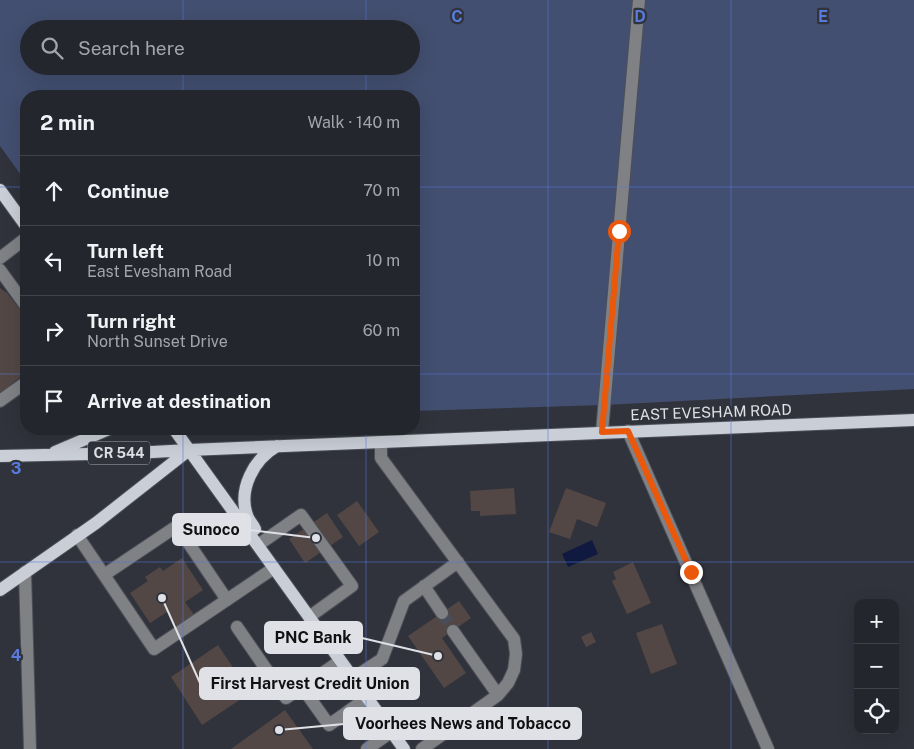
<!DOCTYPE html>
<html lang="en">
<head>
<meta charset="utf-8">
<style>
  body { margin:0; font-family:"Public Sans",sans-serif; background:#2c2e35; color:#f1f3f6 }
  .controls { position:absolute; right:15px; bottom:15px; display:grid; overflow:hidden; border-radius:10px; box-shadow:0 5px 20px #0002 }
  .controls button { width:45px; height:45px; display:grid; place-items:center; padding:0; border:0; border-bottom:1px solid #414349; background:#24262d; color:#f1f3f6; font:25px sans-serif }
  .stop { position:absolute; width:15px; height:15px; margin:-11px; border:4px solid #ea580c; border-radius:50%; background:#fff }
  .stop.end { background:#ea580c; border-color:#fff; box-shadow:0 1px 5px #0008 }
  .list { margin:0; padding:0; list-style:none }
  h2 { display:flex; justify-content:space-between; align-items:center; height:65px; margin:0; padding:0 20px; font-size:21px }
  h2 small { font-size:16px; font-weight:400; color:#a3a5aa }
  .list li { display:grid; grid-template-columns:32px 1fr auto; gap:15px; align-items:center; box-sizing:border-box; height:70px; padding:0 20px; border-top:1px solid #414349 }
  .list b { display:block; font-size:19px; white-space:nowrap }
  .list p { margin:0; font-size:16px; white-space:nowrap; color:#a3a5aa }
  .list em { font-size:16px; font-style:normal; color:#a3a5aa }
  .icon { flex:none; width:28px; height:28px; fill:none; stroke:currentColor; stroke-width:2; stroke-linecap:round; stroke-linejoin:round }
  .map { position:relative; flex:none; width:914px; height:749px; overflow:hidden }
  .search { position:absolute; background:#24262d; box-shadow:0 5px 20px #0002; left:20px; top:20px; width:400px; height:55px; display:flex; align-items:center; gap:12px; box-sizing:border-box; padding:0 18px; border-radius:28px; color:#a3a5aa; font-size:19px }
  .panel { position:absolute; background:#24262d; box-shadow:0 5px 20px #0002; left:20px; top:90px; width:400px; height:345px; border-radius:20px }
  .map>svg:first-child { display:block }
  .green { fill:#434f70; fill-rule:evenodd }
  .water { fill:#101a40 }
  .building { fill:#524744 }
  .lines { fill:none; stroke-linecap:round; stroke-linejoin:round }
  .minor-tunnel { stroke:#4a4d56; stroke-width:12; stroke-dasharray:12 6; stroke-linecap:butt }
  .minor-casing { stroke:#4c4f57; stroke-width:14 }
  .major-casing { stroke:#4c4f57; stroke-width:14 }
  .minor { stroke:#7f8185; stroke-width:12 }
  .major { stroke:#caced7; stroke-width:12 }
  .route { stroke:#ea580c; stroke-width:6 }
  .grid { fill:none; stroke:#577adc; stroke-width:1; stroke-opacity:0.55 }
  .labels { text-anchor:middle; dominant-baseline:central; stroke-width:4.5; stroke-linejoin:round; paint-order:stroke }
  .shield { fill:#30333c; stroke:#aaadb4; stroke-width:1 }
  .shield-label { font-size:14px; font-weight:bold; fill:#dfe1e7 }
  .street-label { font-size:15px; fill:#dfe1e7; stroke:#30333c }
  .grid-label { font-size:16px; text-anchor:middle; font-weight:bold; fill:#577adc; stroke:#30333c; stroke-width:4.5; stroke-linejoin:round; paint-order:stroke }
  .leader { fill:none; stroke:#dfe1e7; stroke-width:2 }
  .callout-dot { fill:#dfe1e7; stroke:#30333c; stroke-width:2 }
  .callout { fill:#dfe1e7; stroke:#dfe1e7; stroke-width:2 }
  .callout-label { font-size:16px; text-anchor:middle; font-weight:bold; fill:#111 }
</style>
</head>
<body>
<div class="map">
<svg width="914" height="749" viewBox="0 0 914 749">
  <rect width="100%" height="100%" fill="#30333c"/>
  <path class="green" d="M0 0H914V389L604 405 414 411V96H26V182L0 146ZM29 29H411V66H29Z"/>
  <path class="water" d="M592 540 598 554 568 567 562 554Z"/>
  <path class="building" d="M0 288 7 293 26 317V365L25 366 26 368V385L20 377 2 392H0Z
    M514 488 516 514 480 516V511H471L470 491Z
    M566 488 606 503 597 527 577 519 570 539 549 532Z
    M357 501 379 532 359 546 337 515Z
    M327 513 343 537 305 563 289 539Z
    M182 558 203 590 185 602 197 619 180 631 167 612 150 623 130 593 148 581 145 577 160 567 163 571Z
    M633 562 651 603 627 614 612 581 616 579 613 572Z
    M459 601 471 618 442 638 466 673 444 688 408 636Z
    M662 624 677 664 651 674 636 633Z
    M591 632 596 642 586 647 581 637Z
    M218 645 250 693 202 725 171 677Z
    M285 710 313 749H231Z"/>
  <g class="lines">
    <path class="minor-tunnel" d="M442 613 453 631"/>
    <g class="minor-casing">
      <path id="minor" d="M0 258 26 238
        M0 270 26 306
        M0 401 25 383
        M628 431 768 749
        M602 432 639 0
        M381 442V458L514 639 516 654 514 670 508 683 498 695 422 749
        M77 535 154 649 274 568
        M258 545 301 515 352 586 309 617
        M25 572 30 749
        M104 575 177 526 227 600
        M424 586 442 613
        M237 627 286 698 302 687 329 725 367 698
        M453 631 498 695
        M353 678 382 659 404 601 458 562
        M297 691 340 661
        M367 749 391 732"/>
    </g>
    <g class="major-casing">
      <path id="major" d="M0 190 26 226
        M174 429 404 749
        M55 452 109 429
        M0 456 134 453 189 450 914 420
        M255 529C253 524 248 520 247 515 238 489 254 459 277 446
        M0 590 96 523 189 450"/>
    </g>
    <use href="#minor" class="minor"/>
    <use href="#major" class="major"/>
  </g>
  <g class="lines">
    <path class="route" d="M619 231 602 432 628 431 691 572"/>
  </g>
  <path class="grid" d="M183 0V29M366 0V29M548 0V749M731 0V749M183 66V96M366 66V96M0 187H26M414 187H914M0 374H26M414 374H914M183 429V749M366 429V749M0 562H914"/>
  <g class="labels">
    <rect class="shield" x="88" y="441.5" width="62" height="23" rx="4"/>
    <g class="shield-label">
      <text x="119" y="453">CR 544</text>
    </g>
    <g class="street-label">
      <text transform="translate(711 412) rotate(-2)">EAST EVESHAM ROAD</text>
    </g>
  </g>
  <g class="grid-label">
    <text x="457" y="22">C</text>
    <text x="640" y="22">D</text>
    <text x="823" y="22">E</text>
    <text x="16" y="474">3</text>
    <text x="16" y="661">4</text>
  </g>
  <path class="leader" d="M316 538L250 530M438 656L362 638M162 598L200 683M279 730L344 724"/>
  <g class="callout-dot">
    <circle cx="316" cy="538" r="5"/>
    <circle cx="438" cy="656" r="5"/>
    <circle cx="162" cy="598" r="5"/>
    <circle cx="279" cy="730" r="5"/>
  </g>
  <g class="callout">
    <rect x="173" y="514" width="77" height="31" rx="5"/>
    <rect x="265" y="622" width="97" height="31" rx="5"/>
    <rect x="200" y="668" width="219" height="31" rx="5"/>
    <rect x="344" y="708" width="237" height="31" rx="5"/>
  </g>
  <g class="callout-label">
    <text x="211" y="535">Sunoco</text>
    <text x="313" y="643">PNC Bank</text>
    <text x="310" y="689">First Harvest Credit Union</text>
    <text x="463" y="729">Voorhees News and Tobacco</text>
  </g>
</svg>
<div class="controls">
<button>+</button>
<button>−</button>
<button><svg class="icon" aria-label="locate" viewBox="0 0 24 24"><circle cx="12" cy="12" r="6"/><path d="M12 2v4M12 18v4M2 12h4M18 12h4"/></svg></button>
</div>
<div class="stop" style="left:619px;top:231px"></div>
<div class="stop end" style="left:691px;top:572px"></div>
<div class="search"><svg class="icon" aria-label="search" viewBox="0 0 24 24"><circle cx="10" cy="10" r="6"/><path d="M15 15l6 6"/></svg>Search here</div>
<section class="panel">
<h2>2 min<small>Walk · 140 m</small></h2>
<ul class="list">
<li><svg class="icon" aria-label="ahead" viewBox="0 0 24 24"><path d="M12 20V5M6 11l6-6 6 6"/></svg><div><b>Continue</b></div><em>70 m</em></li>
<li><svg class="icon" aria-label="left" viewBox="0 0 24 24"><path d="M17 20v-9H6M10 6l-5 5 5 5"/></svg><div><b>Turn left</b><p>East Evesham Road</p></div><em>10 m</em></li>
<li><svg class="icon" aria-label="right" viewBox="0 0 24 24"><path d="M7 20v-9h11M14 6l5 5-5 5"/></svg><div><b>Turn right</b><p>North Sunset Drive</p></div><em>60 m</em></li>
<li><svg class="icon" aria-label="arrive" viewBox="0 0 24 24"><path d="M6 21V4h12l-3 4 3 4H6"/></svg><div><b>Arrive at destination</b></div></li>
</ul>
</section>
</div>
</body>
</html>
